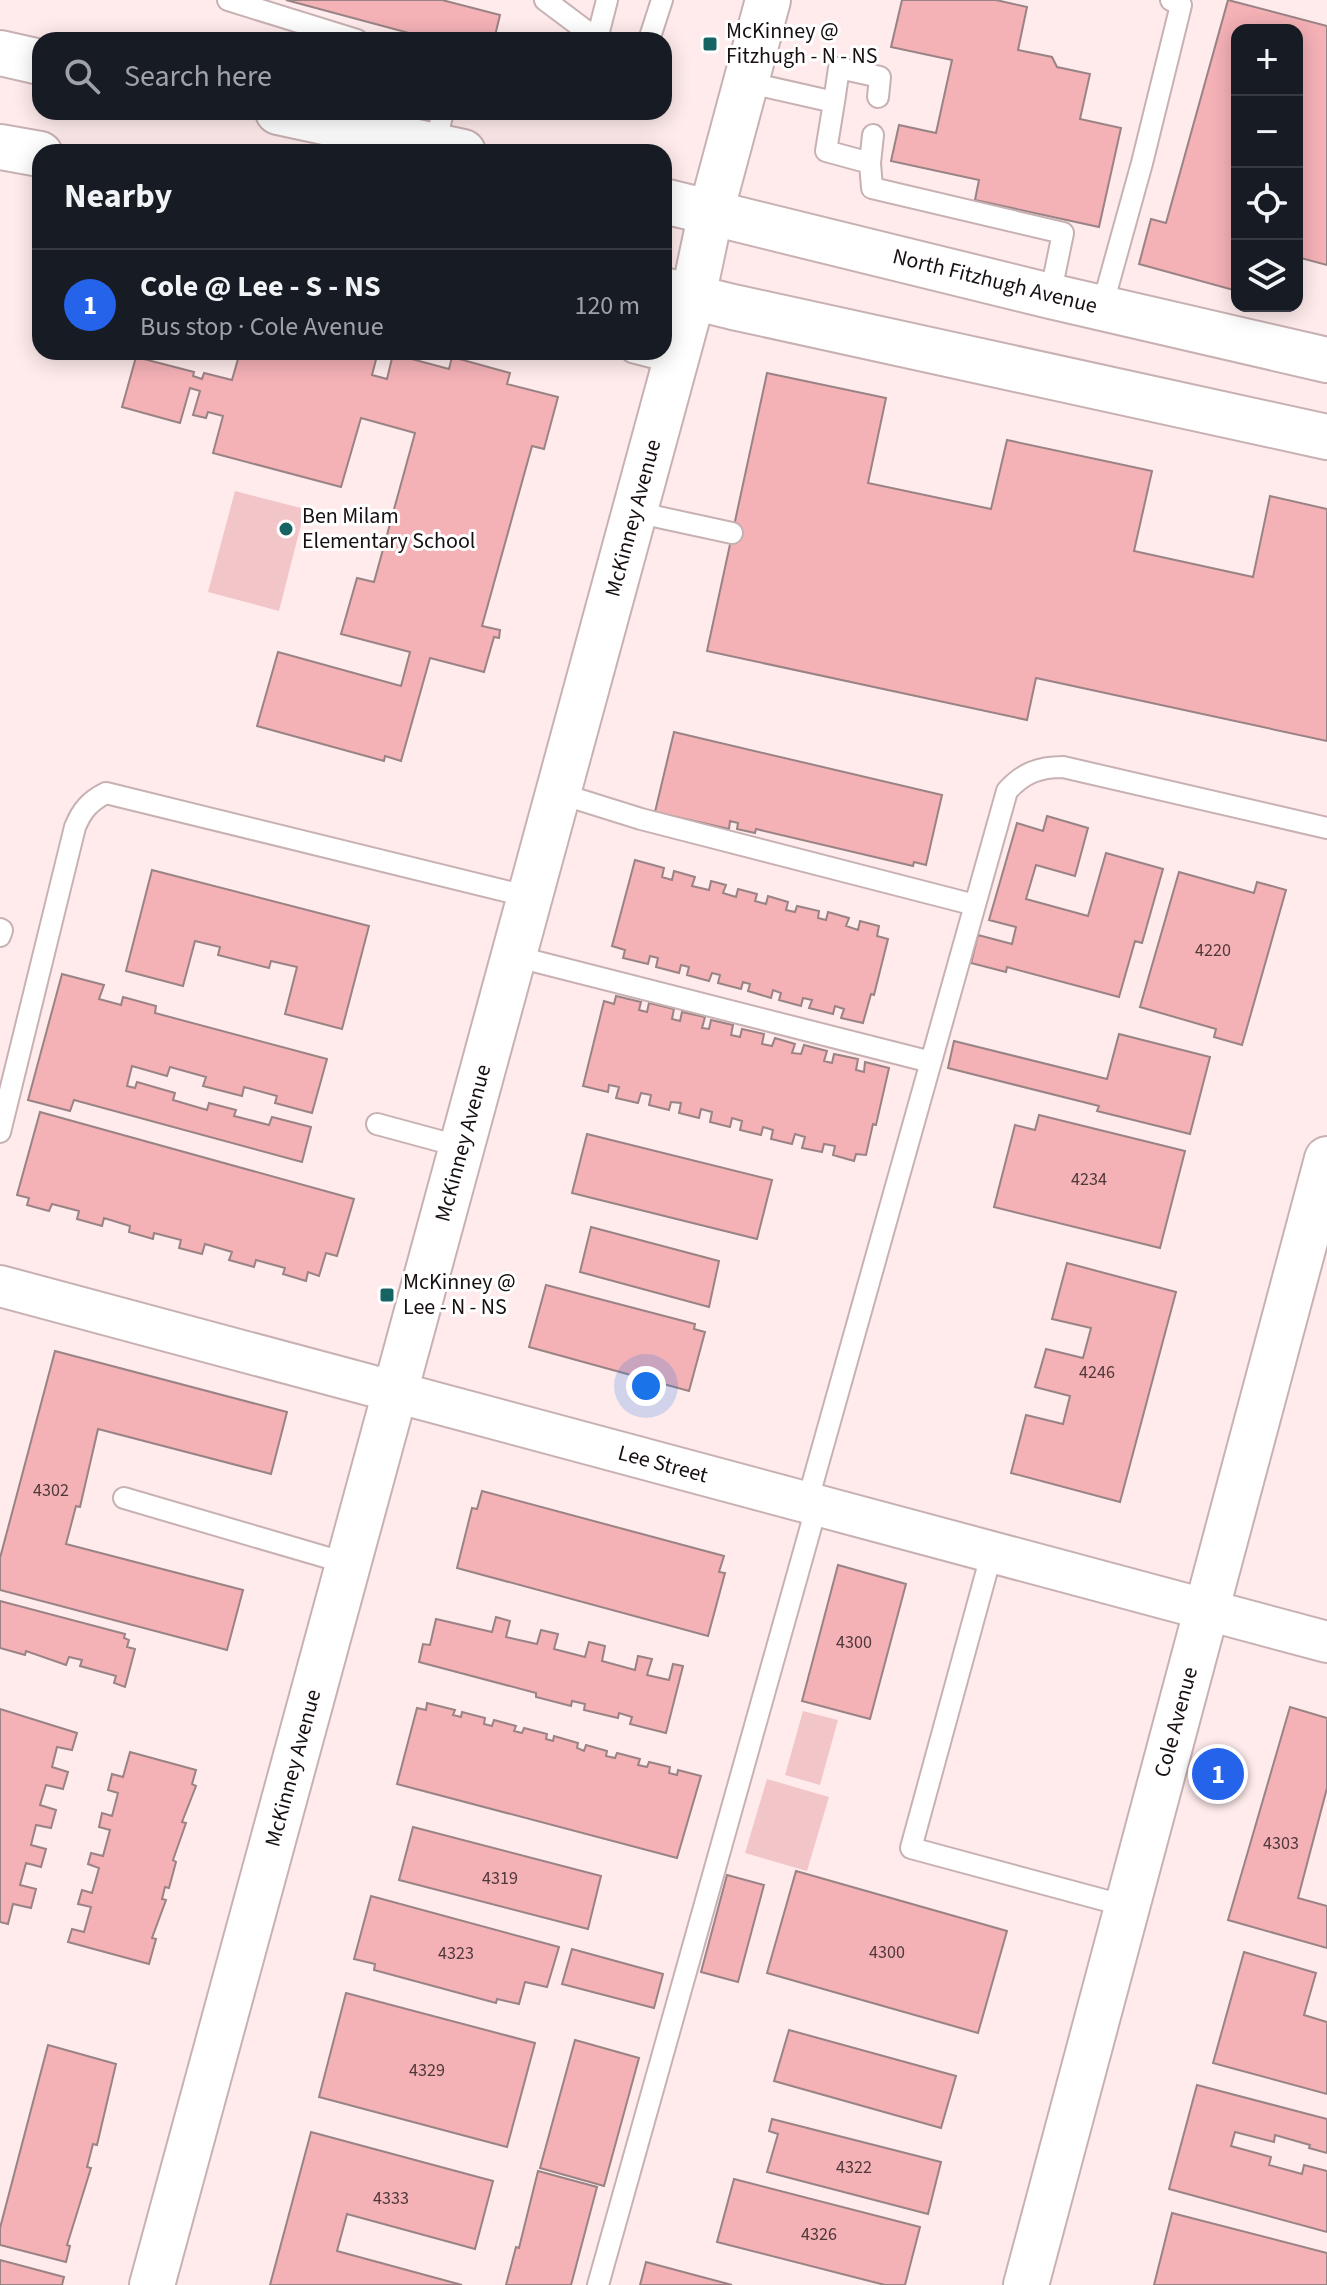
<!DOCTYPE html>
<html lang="en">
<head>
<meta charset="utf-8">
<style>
  body { margin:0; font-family:"Source Sans 3",sans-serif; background:#242831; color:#f1f3f6 }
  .controls { position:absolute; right:24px; top:24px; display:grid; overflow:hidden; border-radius:16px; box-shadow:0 4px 20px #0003 }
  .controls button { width:72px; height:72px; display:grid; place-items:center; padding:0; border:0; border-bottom:2px solid #363941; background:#171b24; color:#f1f3f6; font:40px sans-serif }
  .you { position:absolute; left:646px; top:1386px; width:28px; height:28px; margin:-20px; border:6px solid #fff; border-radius:50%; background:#1a73e8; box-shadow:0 0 0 12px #1a73e833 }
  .badge { display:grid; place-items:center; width:52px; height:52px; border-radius:50%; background:#2563eb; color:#fff; font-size:26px; font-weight:700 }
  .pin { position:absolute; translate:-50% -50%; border:4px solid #fff; box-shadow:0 2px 8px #0006 }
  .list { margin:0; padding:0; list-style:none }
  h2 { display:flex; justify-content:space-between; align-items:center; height:104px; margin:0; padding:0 32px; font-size:34px }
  h2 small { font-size:26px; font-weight:400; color:#9ea1a6 }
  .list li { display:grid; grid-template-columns:52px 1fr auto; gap:24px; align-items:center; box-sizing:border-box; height:112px; padding:0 32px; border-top:2px solid #363941 }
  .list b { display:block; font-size:30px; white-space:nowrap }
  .list p { margin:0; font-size:26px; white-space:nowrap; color:#9ea1a6 }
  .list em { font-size:26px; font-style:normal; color:#9ea1a6 }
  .icon { flex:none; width:44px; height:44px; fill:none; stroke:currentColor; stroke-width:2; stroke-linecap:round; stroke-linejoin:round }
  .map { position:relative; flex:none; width:1327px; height:2285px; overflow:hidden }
  .search { position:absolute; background:#171b24; box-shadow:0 4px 20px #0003; left:32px; top:32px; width:640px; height:88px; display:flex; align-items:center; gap:20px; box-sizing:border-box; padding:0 28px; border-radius:24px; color:#9ea1a6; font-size:30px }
  .panel { position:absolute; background:#171b24; box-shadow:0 4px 20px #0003; left:32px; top:144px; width:640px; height:216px; border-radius:24px }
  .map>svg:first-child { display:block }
  .green { fill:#f2c6c9 }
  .building { fill:#f4b1b6; stroke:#998384; stroke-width:2 }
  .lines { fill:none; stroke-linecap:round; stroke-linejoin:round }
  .service-casing { stroke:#c8b1b2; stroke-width:24 }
  .minor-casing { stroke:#c8b1b2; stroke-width:44 }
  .tertiary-casing { stroke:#c8b1b2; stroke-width:48 }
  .secondary-casing { stroke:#c8b1b2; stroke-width:48 }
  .service { stroke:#fff; stroke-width:20 }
  .minor { stroke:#fff; stroke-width:40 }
  .tertiary { stroke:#fff; stroke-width:44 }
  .secondary { stroke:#fff; stroke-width:44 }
  .poi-dot { fill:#156463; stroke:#fff; stroke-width:3 }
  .labels { text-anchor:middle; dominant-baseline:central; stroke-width:6; stroke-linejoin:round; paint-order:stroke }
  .number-label { font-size:18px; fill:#4f383a }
  .poi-label { font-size:22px; fill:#181011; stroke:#fff; text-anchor:start }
  .street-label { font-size:22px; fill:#181011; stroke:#fff }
</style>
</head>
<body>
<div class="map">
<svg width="1327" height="2285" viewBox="0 0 1327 2285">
  <rect width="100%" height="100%" fill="#ffebec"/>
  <path class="green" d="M235 491 305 509 279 611 208 592Z
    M803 1711 838 1720 820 1785 785 1775Z
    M767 1779 829 1797 807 1871 745 1853Z"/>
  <path class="building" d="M286 0H442L500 15 494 40H435Z
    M902 0H996L1027 7 1018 50 1052 57 1057 67 1090 74 1080 119 1121 128 1099 227 975 200 979 180 891 161 899 125 936 133 952 60 891 47Z
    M1228 0 1327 26V265L1297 257V30H1237V291L1139 264 1151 219 1166 223Z
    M240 352H378L372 375 387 379 393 354 449 369 452 357 510 373 507 384 558 397 544 449 532 446 482 626 500 630 499 638 494 637 484 672 430 658 401 761 385 756 384 761 257 726 278 652 401 686 410 652 341 634 357 578 374 582 415 433 361 418 341 487 213 453 223 416 208 412 206 418 193 415 200 391 190 388 180 423 122 407 136 357 194 372 193 376 202 379 204 373 232 380Z
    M767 373 886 398 868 483 991 509 1007 440 1152 471 1134 551 1253 577 1270 496 1327 509V741L1036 678 1027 720 707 651Z
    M674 732 942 795 926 865 914 862 913 866 756 829 755 833 737 829 738 823 730 821 729 829 655 812Z
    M1047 816 1088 828 1075 876 1036 865 1026 899 1088 916 1106 853 1163 869 1142 943 1135 941 1119 997 1007 967 1006 972 971 963 978 935 1012 944 1016 927 989 920 1017 823 1043 831Z
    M635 860 664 868 662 877 672 880 674 871 695 877 692 886 709 890 711 881 726 885 723 893 736 897 738 889 757 894 755 901 766 904 768 896 788 902 786 910 795 912 797 906 819 911 818 918 826 920 828 912 849 918 846 926 858 930 860 921 879 926 877 936 888 939 874 995 871 994 863 1023 841 1018 844 1009 835 1006 833 1014 809 1008 812 1000 803 998 801 1006 779 1000 781 993 773 990 771 998 748 991 750 984 743 982 741 989 718 983 720 975 712 973 709 981 687 975 689 967 681 965 679 973 656 967 658 958 650 956 648 964 623 958 625 950 612 946Z
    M152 870 369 926 342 1029 285 1014 297 967 271 961 269 968 218 955 220 947 195 941 183 986 126 971Z
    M1179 872 1254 893 1257 882 1286 890 1242 1045 1214 1037 1216 1029 1140 1007Z
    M62 974 104 985 99 999 121 1005 123 997 156 1006 155 1013 327 1059 312 1113 275 1103 277 1096 244 1087 242 1096 203 1086 206 1077 170 1067 167 1076 132 1066 127 1086 135 1088 137 1082 175 1093 173 1100 207 1110 209 1103 236 1110 234 1116 269 1125 272 1117 311 1127 302 1162 74 1100 70 1111 28 1100Z
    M616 996 641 1002 639 1010 647 1012 649 1003 674 1009 672 1019 680 1021 682 1012 705 1017 702 1028 709 1029 711 1020 733 1025 731 1035 740 1037 742 1029 764 1034 762 1044 772 1046 775 1038 795 1044 792 1053 801 1054 804 1045 827 1051 824 1061 832 1063 834 1054 858 1059 856 1070 864 1072 865 1062 889 1068 876 1125 873 1124 866 1155 856 1154 854 1161 833 1155 835 1146 824 1144 822 1152 802 1148 805 1137 795 1134 792 1144 771 1139 773 1130 763 1127 761 1135 740 1130 742 1121 732 1118 730 1127 710 1122 712 1112 701 1109 699 1118 679 1113 681 1103 671 1102 669 1110 649 1105 651 1095 641 1093 638 1103 616 1098 619 1087 609 1085 608 1092 583 1086 604 1001 614 1004Z
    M1119 1034 1210 1057 1190 1134 1097 1111 1099 1106 948 1068 954 1041 1107 1079Z
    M40 1112 354 1199 337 1256 326 1253 319 1276 308 1272 306 1281 283 1274 285 1268 256 1260 254 1267 229 1260 232 1252 205 1244 202 1254 179 1248 181 1240 154 1233 153 1239 129 1232 130 1226 104 1218 102 1226 77 1219 79 1211 52 1204 49 1211 27 1205 29 1198 17 1195Z
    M1039 1115 1185 1151 1160 1248 994 1207 1015 1125 1035 1130Z
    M587 1134 772 1180 757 1239 572 1193Z
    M591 1227 719 1261 709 1307 580 1272Z
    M1067 1263 1176 1292 1120 1502 1011 1473 1026 1415 1063 1424 1070 1396 1035 1387 1046 1349 1083 1358 1091 1328 1052 1319Z
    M546 1285 695 1324 694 1329 705 1332 689 1391 529 1347Z
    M55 1351 287 1412 271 1474 98 1429 80 1507 76 1506 66 1544 243 1590 227 1650 0 1590V1558Z
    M482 1491 724 1556 719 1572 725 1573 708 1636 457 1568 472 1508 477 1509Z
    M838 1565 906 1584 870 1719 802 1701Z
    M0 1601 125 1634 124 1638 129 1640 127 1647 135 1649 125 1687 114 1683 116 1676 80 1666 82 1660 69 1657 66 1665 26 1651 25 1655 0 1648Z
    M496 1617 510 1621 506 1637 537 1644 541 1630 558 1634 554 1649 585 1657 589 1642 605 1646 602 1661 635 1670 638 1656 652 1659 647 1675 669 1680 673 1664 683 1666 666 1733 630 1724 632 1717 619 1713 618 1718 584 1710 585 1704 572 1701 571 1706 536 1697V1693L419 1662 423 1644 430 1645 436 1619 492 1632Z
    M427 1703 455 1710 453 1715 461 1717 462 1712 485 1718 484 1724 492 1726 494 1720 516 1726 514 1731 522 1733 524 1728 547 1734 546 1739 553 1741 554 1736 578 1743 577 1748 584 1751 586 1745 607 1751 606 1756 615 1758 617 1753 640 1759 638 1765 647 1767 649 1762 670 1767 669 1773 677 1775 678 1770 701 1776 677 1858 397 1784 417 1708 426 1710Z
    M1290 1707 1327 1718V1788L1298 1898 1327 1906V1948L1228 1920Z
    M0 1709 77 1733 72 1750 57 1747 52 1767 68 1772 63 1789 46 1785 40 1805 56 1810 51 1828 36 1825 31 1845 46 1849 41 1867 26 1863 20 1885 36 1889 31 1908 13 1904 8 1924 0 1922Z
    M130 1752 196 1770 192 1784 196 1786 182 1822 186 1823 173 1860 176 1862 169 1888 165 1887 162 1899 166 1900 152 1938 156 1939 149 1964 68 1942 72 1929 84 1932 91 1907 78 1904 82 1890 92 1893 99 1868 88 1864 91 1853 103 1856 110 1830 99 1827 102 1813 112 1816 118 1793 108 1790 112 1774 123 1777Z
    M413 1827 601 1876 588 1929 399 1880Z
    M796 1871 1007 1931 978 2033 767 1973Z
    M727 1875 764 1885 738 1982 701 1972Z
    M371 1896 559 1947 547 1987 525 1982 519 2004 497 1999 496 2003 374 1970 375 1964 354 1959Z
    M572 1949 663 1974 654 2008 562 1984Z
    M1244 1952 1316 1973 1304 2015 1327 2022V2094L1213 2063Z
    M346 1993 535 2043 507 2147 319 2097Z
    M789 2030 956 2076 941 2128 774 2081Z
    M575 2040 639 2058 604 2186 540 2168Z
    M48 2045 116 2064 97 2145 93 2144 87 2167 91 2168 67 2245 70 2246 66 2262 0 2245V2228Z
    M1197 2085 1327 2119V2153L1309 2148 1310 2145 1275 2135 1274 2142 1235 2132 1231 2146 1271 2157 1269 2165 1302 2174 1304 2165 1327 2171V2232L1169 2189Z
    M772 2119 941 2162 928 2214 767 2172 778 2134 769 2131Z
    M311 2132 493 2181 475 2249 347 2214 337 2251 462 2285H270Z
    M538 2171 597 2187 571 2285H506L516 2247 519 2248Z
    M734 2179 920 2227 905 2285H885L717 2242Z
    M1172 2213 1327 2253V2285H1154Z
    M0 2260 64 2277 62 2285H0Z
    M646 2262 732 2285H640Z"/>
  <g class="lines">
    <g class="service-casing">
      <path id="service" d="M228 0 357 40
        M545 0 597 39 607 0
        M649 40 662 0
        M746 82 834 102 826 151 870 163 872 188 1063 233 1050 296
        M834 102 839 68 880 77 878 97
        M435 145 443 112
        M870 163 873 135
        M1102 307 1142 163 1181 5 1171 0
        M632 352 675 363
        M635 512 732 533
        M558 793 641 819 975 905
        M0 929 2 930 0 936
        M514 956 931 1062
        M377 1124 462 1147
        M0 1132 75 827C82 810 90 801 106 793L530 897
        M124 1498 349 1564
        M807 1503 1007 791C1023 773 1039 767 1063 767L1327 828
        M992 1552 911 1848 1126 1906
        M598 2285 817 1505"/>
    </g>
    <g class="minor-casing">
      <path id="minor" d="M0 1286 1327 1642"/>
    </g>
    <g class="tertiary-casing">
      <path id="tertiary" d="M152 2285 693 297 711 212 768 0
        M1026 2285 1327 1159"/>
    </g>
    <g class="secondary-casing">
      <path id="secondary" d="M0 53 40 62
        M278 112 463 152
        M0 147 40 154
        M664 201 1050 296 1327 360
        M664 290 733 307 1327 437"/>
    </g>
    <use href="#service" class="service"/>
    <use href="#minor" class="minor"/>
    <use href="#tertiary" class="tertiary"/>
    <use href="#secondary" class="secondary"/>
  </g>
  <g class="poi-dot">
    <rect x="702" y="36" width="16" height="16" rx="4"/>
    <circle cx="286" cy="529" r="8"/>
    <rect x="379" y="1287" width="16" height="16" rx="4"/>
  </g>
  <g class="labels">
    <g class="number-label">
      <text x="1213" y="950">4220</text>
      <text x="1089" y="1179">4234</text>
      <text x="1097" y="1372">4246</text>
      <text x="51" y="1490">4302</text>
      <text x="854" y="1642">4300</text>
      <text x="1281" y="1843">4303</text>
      <text x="500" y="1878">4319</text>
      <text x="887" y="1952">4300</text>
      <text x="456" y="1953">4323</text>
      <text x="427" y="2070">4329</text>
      <text x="854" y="2167">4322</text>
      <text x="391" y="2198">4333</text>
      <text x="819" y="2234">4326</text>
    </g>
    <g class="poi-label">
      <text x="726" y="31">McKinney @<tspan x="726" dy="25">Fitzhugh - N - NS</tspan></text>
      <text x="302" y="516">Ben Milam<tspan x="302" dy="25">Elementary School</tspan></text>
      <text x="403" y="1282">McKinney @<tspan x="403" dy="25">Lee - N - NS</tspan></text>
    </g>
    <g class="street-label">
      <text transform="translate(995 281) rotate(14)">North Fitzhugh Avenue</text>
      <text transform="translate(633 518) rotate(-75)">McKinney Avenue</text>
      <text transform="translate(463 1143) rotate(-75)">McKinney Avenue</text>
      <text transform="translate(663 1464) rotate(15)">Lee Street</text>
      <text transform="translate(1176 1722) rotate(-75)">Cole Avenue</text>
      <text transform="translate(293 1768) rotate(-75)">McKinney Avenue</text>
    </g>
  </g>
</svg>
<div class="controls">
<button>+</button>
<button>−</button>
<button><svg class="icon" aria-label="locate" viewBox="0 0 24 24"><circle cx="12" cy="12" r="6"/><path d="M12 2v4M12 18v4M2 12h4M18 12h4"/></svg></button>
<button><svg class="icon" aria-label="layers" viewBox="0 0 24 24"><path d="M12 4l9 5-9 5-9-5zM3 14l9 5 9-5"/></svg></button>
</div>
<div class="you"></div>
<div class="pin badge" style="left:1218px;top:1774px">1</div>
<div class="search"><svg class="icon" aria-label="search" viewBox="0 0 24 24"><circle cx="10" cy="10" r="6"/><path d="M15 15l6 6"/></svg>Search here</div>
<section class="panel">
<h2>Nearby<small></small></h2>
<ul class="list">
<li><span class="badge">1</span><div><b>Cole @ Lee - S - NS</b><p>Bus stop · Cole Avenue</p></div><em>120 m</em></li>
</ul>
</section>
</div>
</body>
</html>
